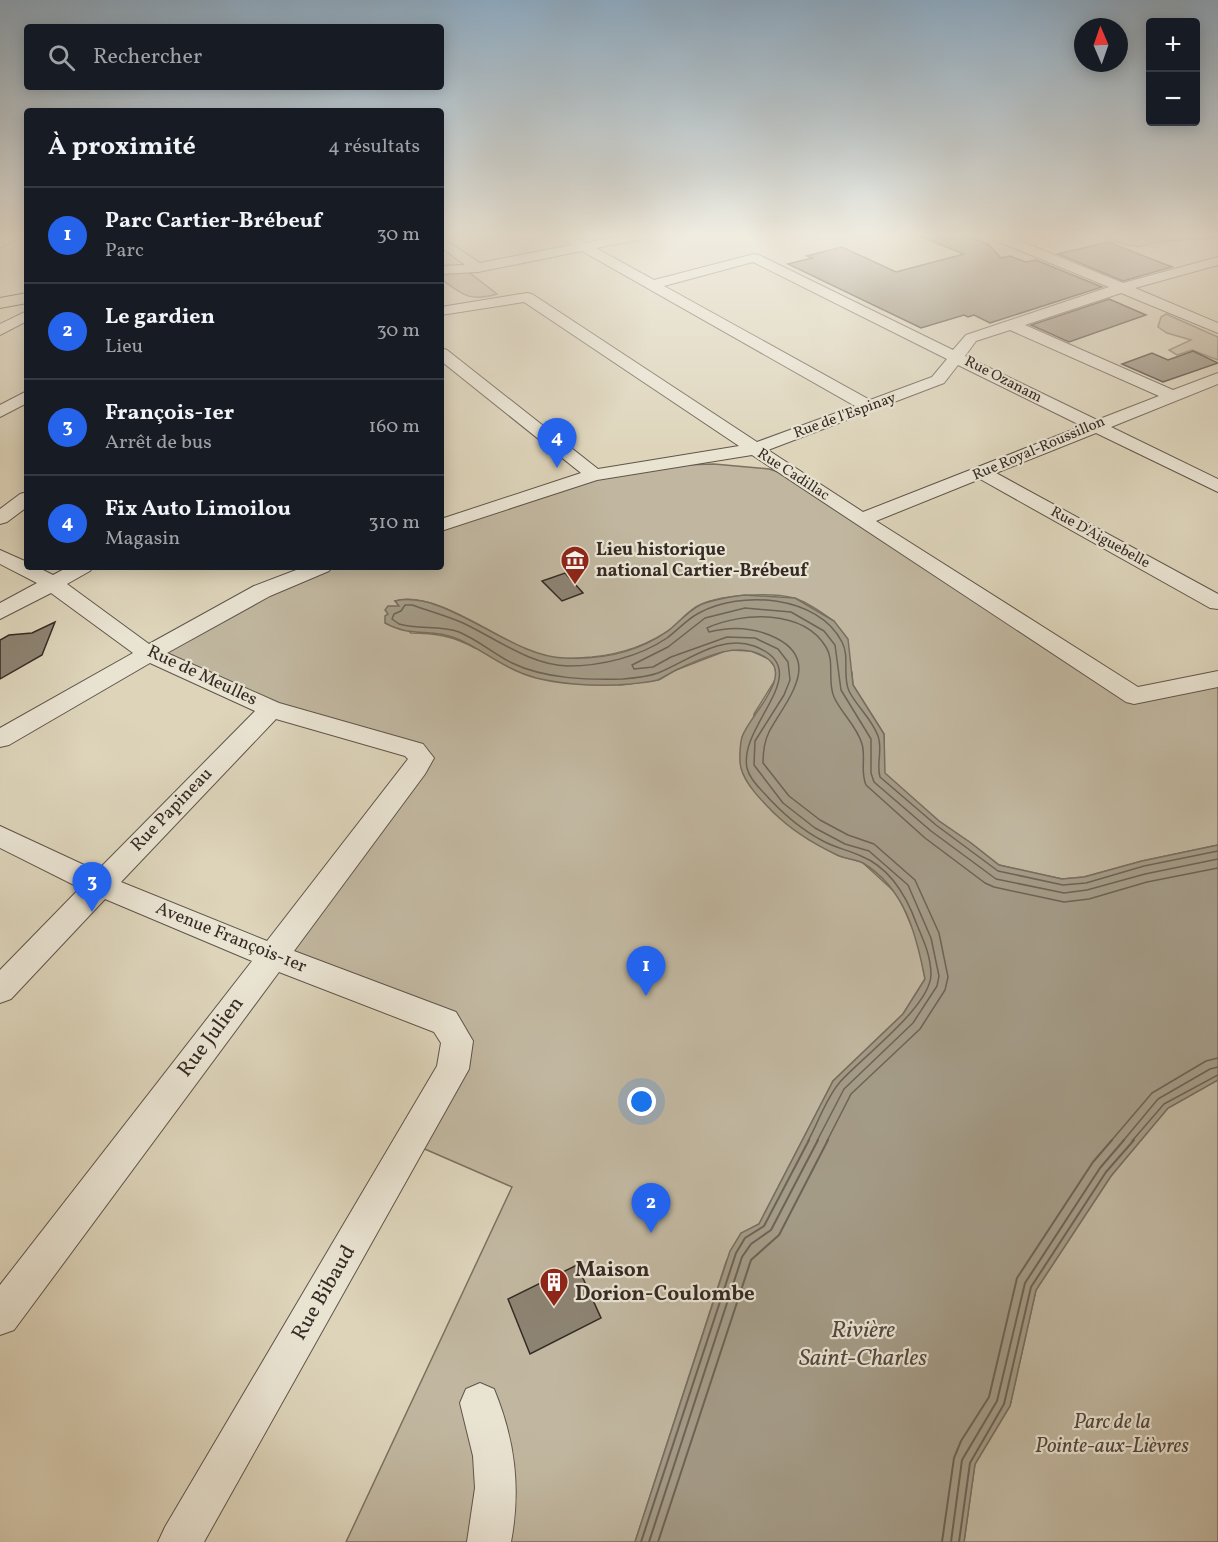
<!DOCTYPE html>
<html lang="fr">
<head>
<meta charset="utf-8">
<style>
  body { margin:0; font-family:Vollkorn,serif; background:#242831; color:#f1f3f6 }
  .controls { position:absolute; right:18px; top:18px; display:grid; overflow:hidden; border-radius:6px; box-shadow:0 3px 15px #0003 }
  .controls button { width:54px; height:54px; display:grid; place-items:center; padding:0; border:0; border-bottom:2px solid #363941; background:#171b24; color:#f1f3f6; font:30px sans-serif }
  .compass { position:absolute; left:1074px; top:18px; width:54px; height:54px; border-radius:50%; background:#171b24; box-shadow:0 3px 15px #0003; rotate:358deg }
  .you { position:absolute; left:642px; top:1102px; width:21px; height:21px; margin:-15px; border:4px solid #fff; border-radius:50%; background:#1a73e8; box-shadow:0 0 0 9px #1a73e833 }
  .badge { display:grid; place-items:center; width:39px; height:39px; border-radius:50%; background:#2563eb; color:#fff; font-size:20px; font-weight:700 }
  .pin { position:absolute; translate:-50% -50px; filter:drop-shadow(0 2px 3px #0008) }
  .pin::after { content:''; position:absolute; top:32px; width:21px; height:18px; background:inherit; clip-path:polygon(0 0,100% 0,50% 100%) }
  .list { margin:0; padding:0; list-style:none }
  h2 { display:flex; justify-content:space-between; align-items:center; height:78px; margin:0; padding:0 24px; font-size:26px }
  h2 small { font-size:20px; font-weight:400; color:#9ea1a6 }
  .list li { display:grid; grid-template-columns:39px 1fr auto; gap:18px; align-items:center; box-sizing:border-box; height:96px; padding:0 24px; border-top:2px solid #363941 }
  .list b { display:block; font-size:22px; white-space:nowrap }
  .list p { margin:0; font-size:20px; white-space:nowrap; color:#9ea1a6 }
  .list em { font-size:20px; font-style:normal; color:#9ea1a6 }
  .icon { flex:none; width:33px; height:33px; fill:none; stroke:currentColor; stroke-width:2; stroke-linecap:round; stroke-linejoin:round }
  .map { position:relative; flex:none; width:1218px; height:1542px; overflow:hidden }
  .search { position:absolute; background:#171b24; box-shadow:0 3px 15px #0003; left:24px; top:24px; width:420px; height:66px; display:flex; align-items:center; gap:15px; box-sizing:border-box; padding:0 21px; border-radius:6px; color:#9ea1a6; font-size:22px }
  .panel { position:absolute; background:#171b24; box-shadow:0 3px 15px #0003; left:24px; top:108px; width:420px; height:462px; border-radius:6px }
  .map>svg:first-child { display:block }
  .green { fill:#c1b7a0; stroke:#7c7162; stroke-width:1.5 }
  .water { fill:#a49b87; stroke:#786e5f; stroke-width:1.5 }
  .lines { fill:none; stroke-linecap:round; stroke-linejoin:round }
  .shore-far1 { stroke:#6d6356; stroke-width:1.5 }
  .shore { stroke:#6d6356; stroke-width:2 }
  .building { fill:#8d8372; stroke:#362b24; stroke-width:1.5 }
  .minor-casing { stroke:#60554a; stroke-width:2 }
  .major-casing { stroke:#362b24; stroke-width:2 }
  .minor { fill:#e9e3d2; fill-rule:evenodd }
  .major { fill:#ddd4ba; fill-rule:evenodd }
  .labels { text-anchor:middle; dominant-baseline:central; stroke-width:4.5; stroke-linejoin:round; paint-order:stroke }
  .far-street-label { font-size:15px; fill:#362b24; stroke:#e9e3d2 }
  .poi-label { font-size:18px; font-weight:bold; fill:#362b24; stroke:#e9e3d2; text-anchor:start }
  .street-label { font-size:18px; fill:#362b24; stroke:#e9e3d2 }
  .near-street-label { font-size:21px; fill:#362b24; stroke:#e9e3d2 }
  .near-poi-label { font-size:21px; font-weight:bold; fill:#362b24; stroke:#e9e3d2; text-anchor:start }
  .near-park-label { font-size:21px; font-style:italic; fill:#52473d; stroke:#e9e3d2 }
  .near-water-label { font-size:24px; font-style:italic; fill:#52473d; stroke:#e9e3d2 }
</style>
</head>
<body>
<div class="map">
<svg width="1218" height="1542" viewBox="0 0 1218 1542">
  <rect width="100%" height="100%" fill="#ddd4ba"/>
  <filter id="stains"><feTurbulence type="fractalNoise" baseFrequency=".00333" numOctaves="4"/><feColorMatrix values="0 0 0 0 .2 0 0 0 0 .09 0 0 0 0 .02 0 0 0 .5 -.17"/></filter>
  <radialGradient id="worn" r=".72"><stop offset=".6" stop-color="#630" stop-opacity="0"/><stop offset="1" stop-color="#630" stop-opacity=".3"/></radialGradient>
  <path class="green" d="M1103 236H1218V238L1164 241 1139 247 1110 241Z
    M462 267 497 294C469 302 463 295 441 279L443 273Z
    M1166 314 1218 337V360L1192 350 1177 355 1169 350 1191 340 1167 333 1158 327 1161 317Z
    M714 464 769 469 801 479 1134 696 1218 679V845L1142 861 1084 877 1062 879 999 865 971 843 939 821 884 773V734L853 685 852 673 834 621C822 613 808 602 794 598 772 592 716 594 696 607 687 613 680 621 672 628 647 646 622 654 592 657 576 658 557 661 542 656 503 644 436 589 395 601L400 607 389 614 411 633C435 633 453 636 475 648L620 685 658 680 676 670 728 650 751 651 769 659 775 667 777 677 754 714 750 785 774 813 808 839 840 856 862 862 898 895 918 941 925 979 903 1014 833 1081 759 1224 741 1234 726 1262 635 1542H346L512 1187 411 1143 457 1041 272 956 421 758 271 709 147 653 322 567H441V525L594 475 652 466Z
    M1218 1080V1542H964L975 1464 1010 1406 1036 1290 1111 1176 1168 1108Z"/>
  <path class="water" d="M744 595 795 598 834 621 848 639 853 685 884 734 885 773 939 821 971 843 999 865 1062 879 1084 877 1142 861 1218 845V1080L1168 1108 1111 1176 1036 1290 1010 1406 975 1464 964 1542H635L730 1251 741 1233 759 1224 833 1081 903 1014 925 979C916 933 905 889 863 863 855 859 845 859 837 855 814 844 791 830 773 812 762 801 745 784 741 768 739 761 740 744 742 737 749 716 793 677 768 659 740 639 705 657 678 669 671 672 665 677 658 680 650 682 639 683 631 684 599 687 548 685 519 672 496 663 477 646 455 638 430 628 412 638 385 623V616L388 614 385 610 388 606H399L395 601C446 589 510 657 564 658 601 660 638 652 668 631 678 623 688 611 700 605 713 599 729 597 744 595Z"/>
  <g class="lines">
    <path class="shore-far1" d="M808 1141C818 1123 826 1098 840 1082 861 1058 930 1007 931 975 931 957 924 941 917 925 907 897 891 868 861 856 848 850 836 848 823 841 800 829 781 812 764 793 757 786 749 777 747 768 738 724 819 670 754 646 720 634 688 661 658 673 647 677 635 678 623 679 588 680 545 679 512 663 494 654 478 640 459 632 440 625 418 630 399 624L392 619 394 614 401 611 405 605H412C429 611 447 616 463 623 497 639 530 665 568 666 601 666 639 657 667 638 678 630 687 619 699 613 740 590 818 595 842 642 850 657 842 675 849 691 857 707 872 719 878 736 883 750 876 764 880 777L936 825 998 871 1063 885 1086 883 1144 866 1218 851
      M817 1141 844 1089 913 1023 937 986 939 976 931 938 908 885 869 851 845 844 815 828 783 803 754 765 755 741 784 695 790 680 788 662 778 649 755 638 727 637 671 657 653 667 634 669 632 665 668 647 705 618 745 608 791 612 824 631 835 645 841 690 871 739V773L874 782 931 831 996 879 1064 893 1087 890 1145 874 1218 859
      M827 1141 851 1094 920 1029 945 990 948 977 939 933 915 880 874 844 848 835 820 820 789 796 763 763C763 752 764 742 769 732 784 703 824 662 776 638 754 627 732 626 709 632L707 628C742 612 803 609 826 647 835 661 827 681 834 697 841 713 857 726 862 744 866 758 860 771 866 785L925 838 985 883 994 887 1064 902 1089 899 1147 882 1218 868
      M1111 1141 1152 1093 1206 1061 1218 1058
      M1123 1141 1158 1099 1210 1069 1218 1067
      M1132 1141 1164 1104 1218 1075"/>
    <path class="shore" d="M641 1542 736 1253 745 1238 764 1226 809 1140
      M649 1542 742 1257 751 1244 771 1230 818 1140
      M658 1542 751 1260 779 1235 828 1140
      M942 1542 954 1458 961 1441 989 1397 1017 1278 1093 1162 1112 1140
      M951 1542 962 1460 997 1401 1025 1283 1100 1168 1124 1140
      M959 1542 970 1463 1004 1404 1031 1287 1106 1172 1134 1140"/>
  </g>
  <path class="building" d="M919 236H966L988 244 1001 258 1010 256 1026 262 1036 260 1102 287 990 323 974 315 968 317 964 315 921 328 788 264 812 258 807 256 842 247 896 272 964 254Z
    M1108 242 1172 267 1123 281 1058 254Z
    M1109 299 1146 315 1069 342 1031 325Z
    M1193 351 1218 363 1163 382 1122 364 1152 353 1168 360Z
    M565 573 583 593 562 601 542 581Z
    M55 622 42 655 0 679V640L9 635 32 633Z
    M577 1265 601 1318 530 1354 508 1299Z"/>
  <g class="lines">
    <g class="minor-casing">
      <path id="minor" d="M6 236H22L0 248V239Z
        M558 236H573L586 243 620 236H645L644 239 596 248 654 280 754 254 759 255 953 350 966 335 1109 287 992 239 991 236H1008L1123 283 1218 257V265L1135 288 1218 323V333L1121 293 1025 325 1173 390 1218 373V384L1111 427 1218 479V492L1096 433 996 473 1218 594V609L1210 608 980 479 876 521 1138 687 1218 671V687L1134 704 1126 702 752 455 597 480 441 531V519L581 473 441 361V348L447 350 598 469 739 446 524 302 441 315V307L527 293 532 294 757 442 855 406 582 251 478 272 441 274V266L465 265 441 247V237L480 263 571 245ZM753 262 947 359 932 377 870 400 664 286ZM1010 330 1159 396 1097 420 965 356 976 341ZM958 365 1082 426 863 512 768 450 944 383Z
        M27 311V321L0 335V324Z
        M27 391V403L0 417V405Z
        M27 492V507L7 522 0 524V509L20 494Z
        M0 550 27 562V567H37L53 575 68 567H93L90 571 67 584 149 644 254 586 304 567H332L329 571 270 596 167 653 279 703 423 744 434 758 425 774 294 951 456 1012 473 1041 469 1069 204 1542H158L165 1527 437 1066 441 1043 434 1032 279 972 14 1330 0 1335V1285L252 961 105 899 11 999 0 1003V970L80 888 0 848V826L97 871 255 711 150 663 9 745 0 747V728L133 653 51 593 0 619V603L37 583 0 564ZM276 719 405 756 408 759 267 941 121 882Z
        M480 1383 494 1389C515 1440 521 1488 511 1542H467L475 1488 473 1456 460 1403 466 1389Z"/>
    </g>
    <g class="major-casing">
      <path id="major" d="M27 293V303L0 308V298Z"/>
    </g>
    <use href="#minor" class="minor"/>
    <use href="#major" class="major"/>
  </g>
  <linearGradient id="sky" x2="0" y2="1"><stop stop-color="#8daac1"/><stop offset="0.52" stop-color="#f0ece0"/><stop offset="1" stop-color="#f0ece0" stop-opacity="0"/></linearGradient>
  <rect width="1218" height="452" fill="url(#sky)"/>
  <defs>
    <g id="museum-pin" transform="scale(1.5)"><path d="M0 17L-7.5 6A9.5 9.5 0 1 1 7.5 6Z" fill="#8f2418" stroke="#e9e3d2"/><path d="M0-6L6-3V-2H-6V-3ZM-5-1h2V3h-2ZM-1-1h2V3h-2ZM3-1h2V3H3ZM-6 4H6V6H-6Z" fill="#fff"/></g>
    <g id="building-pin" transform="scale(1.5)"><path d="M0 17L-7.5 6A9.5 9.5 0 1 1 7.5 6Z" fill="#8f2418" stroke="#e9e3d2"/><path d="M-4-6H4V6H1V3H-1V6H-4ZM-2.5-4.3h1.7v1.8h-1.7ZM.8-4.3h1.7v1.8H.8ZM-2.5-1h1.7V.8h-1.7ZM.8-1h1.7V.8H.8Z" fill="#fff"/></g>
  </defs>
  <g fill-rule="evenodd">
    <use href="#museum-pin" x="575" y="560"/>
    <use href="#building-pin" x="554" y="1282"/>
  </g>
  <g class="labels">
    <g class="far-street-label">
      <text transform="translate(1003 380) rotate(27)">Rue Ozanam</text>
      <text transform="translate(845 416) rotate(-20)">Rue de l'Espinay</text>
      <text transform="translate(1039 449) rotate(-23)">Rue Royal-Roussillon</text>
      <text transform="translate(793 475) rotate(33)">Rue Cadillac</text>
      <text transform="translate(1100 538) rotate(29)">Rue D'Aiguebelle</text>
    </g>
    <g class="poi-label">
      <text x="596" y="550">Lieu historique<tspan x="596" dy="21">national Cartier-Brébeuf</tspan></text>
    </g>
    <g class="street-label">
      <text transform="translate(202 676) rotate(25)">Rue de Meulles</text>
      <text transform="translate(172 810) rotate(-46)">Rue Papineau</text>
      <text transform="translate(231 938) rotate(22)">Avenue François-1er</text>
    </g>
    <g class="near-street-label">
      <text transform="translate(211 1037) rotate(-53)">Rue Julien</text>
      <text transform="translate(324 1293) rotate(-60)">Rue Bibaud</text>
    </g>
    <g class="near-poi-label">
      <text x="575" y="1270">Maison<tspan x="575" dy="24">Dorion-Coulombe</tspan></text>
    </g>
    <g class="near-park-label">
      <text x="1112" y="1422">Parc de la<tspan x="1112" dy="24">Pointe-aux-Lièvres</tspan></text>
    </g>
    <g class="near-water-label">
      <text x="863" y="1331">Rivière<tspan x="863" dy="28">Saint-Charles</tspan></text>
    </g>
  </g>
  <rect width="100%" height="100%" filter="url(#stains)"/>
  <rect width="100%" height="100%" fill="url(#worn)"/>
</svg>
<div class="controls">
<button>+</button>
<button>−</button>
</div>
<svg class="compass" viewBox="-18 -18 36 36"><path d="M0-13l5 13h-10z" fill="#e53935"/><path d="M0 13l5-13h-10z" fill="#9ea1a6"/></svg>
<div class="you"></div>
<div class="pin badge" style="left:646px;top:996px">1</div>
<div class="pin badge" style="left:651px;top:1233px">2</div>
<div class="pin badge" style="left:92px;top:912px">3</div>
<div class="pin badge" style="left:557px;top:468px">4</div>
<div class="search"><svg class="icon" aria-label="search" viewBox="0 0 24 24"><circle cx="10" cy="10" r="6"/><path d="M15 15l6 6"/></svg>Rechercher</div>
<section class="panel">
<h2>À proximité<small>4 résultats</small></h2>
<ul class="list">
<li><span class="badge">1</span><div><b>Parc Cartier-Brébeuf</b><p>Parc</p></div><em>30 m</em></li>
<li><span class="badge">2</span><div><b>Le gardien</b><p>Lieu</p></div><em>30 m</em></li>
<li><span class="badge">3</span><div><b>François-1er</b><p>Arrêt de bus</p></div><em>160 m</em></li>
<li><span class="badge">4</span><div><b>Fix Auto Limoilou</b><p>Magasin</p></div><em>310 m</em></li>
</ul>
</section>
</div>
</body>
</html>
